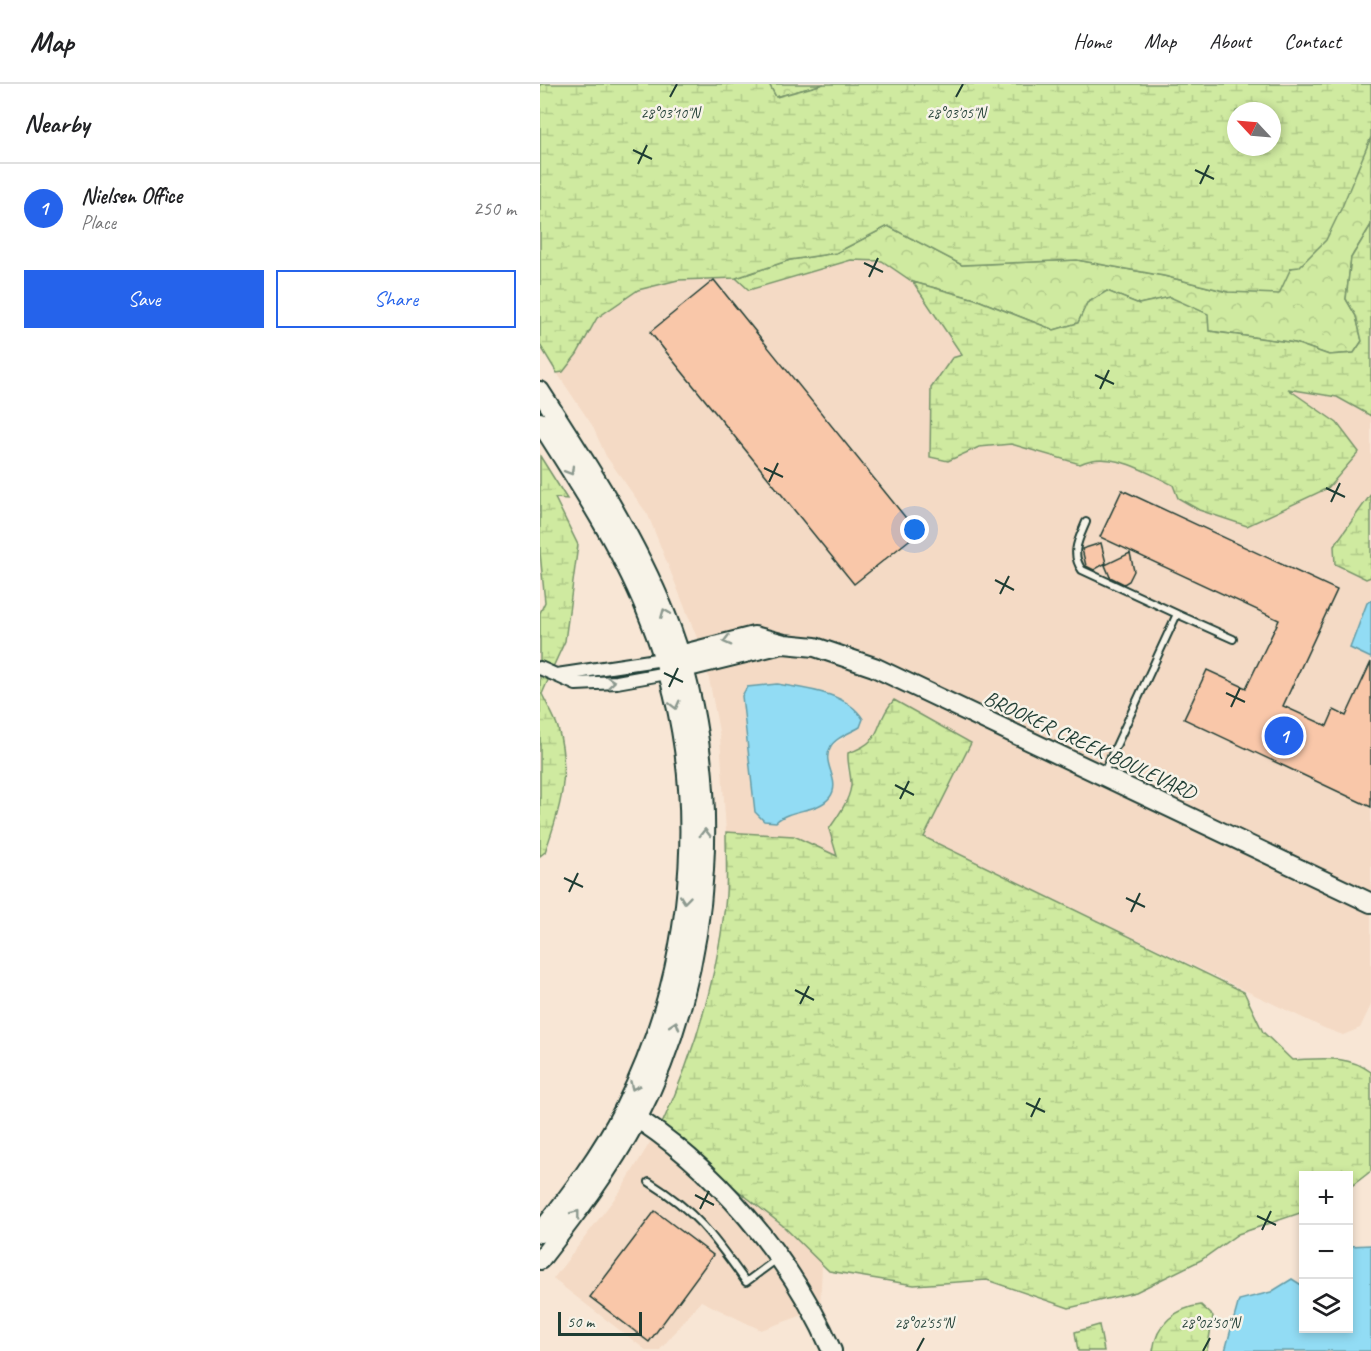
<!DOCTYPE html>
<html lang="en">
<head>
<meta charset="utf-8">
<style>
  body { margin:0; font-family:Caveat,sans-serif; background:#f6f6f6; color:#202124 }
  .controls { position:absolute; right:18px; bottom:18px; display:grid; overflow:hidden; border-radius:0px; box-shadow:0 3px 9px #0003 }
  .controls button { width:54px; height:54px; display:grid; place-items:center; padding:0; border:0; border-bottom:2px solid #e0e0e0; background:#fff; color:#202124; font:30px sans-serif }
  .compass { position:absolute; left:687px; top:18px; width:54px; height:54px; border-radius:50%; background:#fff; box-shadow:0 3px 9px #0003; rotate:296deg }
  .scale { position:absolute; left:18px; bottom:15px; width:84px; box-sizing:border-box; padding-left:6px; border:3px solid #1f3d34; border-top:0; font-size:16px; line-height:21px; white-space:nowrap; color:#1f3d34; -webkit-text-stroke:4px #f7f3e8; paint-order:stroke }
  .you { position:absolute; left:375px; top:446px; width:21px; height:21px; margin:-15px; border:4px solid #fff; border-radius:50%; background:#1a73e8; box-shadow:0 0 0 9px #1a73e833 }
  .badge { display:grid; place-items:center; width:39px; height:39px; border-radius:50%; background:#2563eb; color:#fff; font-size:20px; font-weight:700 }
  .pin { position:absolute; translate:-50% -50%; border:3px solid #fff; box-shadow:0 2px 6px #0006 }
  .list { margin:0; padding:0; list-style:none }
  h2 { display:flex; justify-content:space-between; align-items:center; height:78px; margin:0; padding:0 24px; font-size:26px }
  h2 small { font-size:20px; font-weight:400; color:#757577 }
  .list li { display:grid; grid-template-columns:39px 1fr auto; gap:18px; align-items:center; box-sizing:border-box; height:90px; padding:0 24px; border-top:2px solid #e0e0e0 }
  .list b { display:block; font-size:22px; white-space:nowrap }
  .list p { margin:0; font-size:20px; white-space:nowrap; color:#757577 }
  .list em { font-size:20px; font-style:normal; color:#757577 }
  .actions { display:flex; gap:12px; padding:18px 24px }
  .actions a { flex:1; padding:14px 0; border:2px solid #2563eb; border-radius:0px; text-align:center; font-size:21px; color:#2563eb }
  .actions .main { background:#2563eb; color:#fff }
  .icon { flex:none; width:33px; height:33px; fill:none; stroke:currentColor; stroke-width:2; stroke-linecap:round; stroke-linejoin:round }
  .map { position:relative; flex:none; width:831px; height:1267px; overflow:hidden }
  header { display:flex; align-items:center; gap:36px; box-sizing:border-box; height:84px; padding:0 30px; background:#fff; border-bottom:2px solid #e0e0e0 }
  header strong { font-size:28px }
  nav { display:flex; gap:33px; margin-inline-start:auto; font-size:21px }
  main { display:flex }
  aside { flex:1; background:#fff }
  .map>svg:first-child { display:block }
  .built { fill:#f4dac5; fill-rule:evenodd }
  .forest { fill:url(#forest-crowns); stroke:#77946a; stroke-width:1.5 }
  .wetland { fill:url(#wetland-marsh); stroke:#77946a; stroke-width:1.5; fill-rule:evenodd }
  .water { fill:#92dcf4; stroke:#649ca7; stroke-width:1.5 }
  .building { fill:#f9c7a9; stroke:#1f3d34; stroke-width:1.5 }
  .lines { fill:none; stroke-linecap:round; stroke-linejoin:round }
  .lane-casing { stroke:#1f3d34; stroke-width:10 }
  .street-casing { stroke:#1f3d34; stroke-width:16 }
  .secondary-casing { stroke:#1f3d34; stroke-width:22 }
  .lane { stroke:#f7f3e8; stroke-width:6 }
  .street { stroke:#f7f3e8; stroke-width:12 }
  .secondary { stroke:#f7f3e8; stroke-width:18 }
  .oneway { stroke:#8b988e }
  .ticks { fill:none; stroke:#1f3d34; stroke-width:2 }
  .labels { text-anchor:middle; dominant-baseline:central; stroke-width:5; stroke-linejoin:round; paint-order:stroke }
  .street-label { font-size:21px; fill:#1f3d34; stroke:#f7f3e8 }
  .ticks-label { font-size:15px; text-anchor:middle; fill:#1f3d34; stroke:#f7f3e8; stroke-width:5; stroke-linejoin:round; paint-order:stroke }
</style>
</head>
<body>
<header>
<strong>Map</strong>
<nav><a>Home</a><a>Map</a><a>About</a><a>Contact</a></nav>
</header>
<main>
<aside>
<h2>Nearby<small></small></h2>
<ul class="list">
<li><span class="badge">1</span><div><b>Nielsen Office</b><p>Place</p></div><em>250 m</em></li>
</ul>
<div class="actions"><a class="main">Save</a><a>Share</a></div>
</aside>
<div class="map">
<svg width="831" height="1267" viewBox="0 0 831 1267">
  <defs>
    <pattern id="forest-crowns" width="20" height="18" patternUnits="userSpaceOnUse" patternTransform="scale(1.5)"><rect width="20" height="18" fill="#cfeaa0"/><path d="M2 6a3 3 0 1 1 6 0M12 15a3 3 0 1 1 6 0" fill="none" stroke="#b1ca8a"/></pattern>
    <pattern id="wetland-marsh" width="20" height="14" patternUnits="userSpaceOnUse" patternTransform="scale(1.5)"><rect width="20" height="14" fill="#cfeaa0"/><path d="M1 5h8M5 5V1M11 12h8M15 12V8" fill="none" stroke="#b1ca8a"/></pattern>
  </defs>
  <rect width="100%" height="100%" fill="#f8e6d5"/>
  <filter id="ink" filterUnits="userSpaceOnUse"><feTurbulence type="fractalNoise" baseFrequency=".0167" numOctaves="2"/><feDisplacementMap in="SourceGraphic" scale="12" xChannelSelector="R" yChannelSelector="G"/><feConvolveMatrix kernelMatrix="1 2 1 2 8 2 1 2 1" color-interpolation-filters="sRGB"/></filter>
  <g filter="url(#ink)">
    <path class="built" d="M311 176 342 177 373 198 422 272 391 304 390 372 408 377 439 363 471 360 540 380 553 374 592 381 633 401 638 414 659 426 707 442 797 339 747 305 797 313 831 332V410L794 462 826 495 831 493V516L827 519 810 563 831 574V813L336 578 159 559 108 431 66 372 52 341 17 289 23 288 37 270 57 234 98 206 138 196 196 194 209 206Z
      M245 566 275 569 332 589 831 826V921L820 944 803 951 784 944 383 753 431 659 342 630 340 645 325 663 308 669 307 684 312 700 302 727 289 745 297 773 254 752 186 748 180 653 167 584ZM207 603 277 607 317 626 306 652 289 664 288 676 294 696 272 723 244 729 205 643 202 613Z
      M114 1052 190 1122 238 1185 266 1230 221 1246 161 1217 119 1267H107L13 1195 81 1106Z
      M153 1071 242 1141 282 1180 280 1225Z"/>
    <path class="forest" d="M229 0H284L236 13Z
      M831 53V141L811 174 806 215 816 232 822 257 814 269 789 271 755 259 669 247 631 213 599 220 567 207 547 219 538 239 514 246 435 215 373 198 342 177 311 176 209 206 196 194 250 176 296 169 348 142 422 181 537 176 624 192 688 208 752 184 817 83Z"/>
    <path class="wetland" d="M0 0H229L236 13 284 0H831V53L802 123 786 156 759 183 751 184 739 210 688 208 624 192 537 176 422 181 348 142 296 169 250 176 196 194 138 196 98 206 57 234 37 270 23 288 17 289 0 261ZM696 27H732V63H696Z
      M831 141V332L797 313 748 305 797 339 819 368 788 404 707 442 659 426 638 414 633 401C606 388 569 365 540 380L471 360 439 363 408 377 390 373 391 304 412 274 422 271 373 198 435 215 514 246 538 239 547 219 567 207 599 220 630 213 668 230 669 247 755 259 789 271 814 269 822 257 816 232 806 215 811 174Z
      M0 372 27 415 15 414 38 461 25 557 13 583 0 578V529L5 518 0 469Z
      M831 410V493L826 495 795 480 794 462Z
      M0 590 9 594 2 610C7 621 15 633 18 644 31 690 20 726 5 768L0 772Z
      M354 616 431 659 384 753 704 908 723 948 752 976C780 975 807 970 831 988V1087L809 1104 808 1092H764L763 1128 698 1150 661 1176 596 1208 529 1224 447 1196 374 1201 289 1187 242 1141 153 1071 121 1042C153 973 176 898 185 822 188 798 186 772 186 748L254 752 297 772 289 745C298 732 309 717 311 702 312 695 307 680 308 669 347 656 332 640 354 616Z
      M661 1221 673 1232 667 1267H613C616 1240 636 1224 661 1221Z
      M559 1241 564 1267H538L535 1248Z"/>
    <path class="water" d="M831 516V574L810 564 827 519Z
      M237 600C266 605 306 608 323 635L320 643C312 648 294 654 290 664 281 680 302 697 290 713 278 729 250 724 236 738L224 737 215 728 202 612 207 603Z
      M831 1161V1267H685L699 1216 731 1208 752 1195 763 1202 764 1244H808L809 1162Z"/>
    <path class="building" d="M174 196 378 449 314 500 110 248Z
      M582 406 797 506 743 622 787 642 794 626 806 632 831 578V723L644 635 667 586 706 604 739 536 560 453Z
      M561 459 566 479 554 486 546 482 542 465Z
      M590 469 594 487 589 497 584 500 570 493 565 481Z
      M115 1127 173 1171 109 1258 50 1213Z"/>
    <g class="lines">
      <g class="lane-casing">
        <path id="lane" d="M546 438C539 455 530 469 542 486L637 530 564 688
          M637 530 693 555
          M109 1098C157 1128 174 1153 206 1198L237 1175"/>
      </g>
      <g class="street-casing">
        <path id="street" d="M0 584 36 600 77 598 127 589
          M17 591 123 575"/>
      </g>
      <g class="secondary-casing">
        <path id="secondary" d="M0 307C46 378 94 452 126 531 188 686 175 887 97 1035 70 1086 35 1131 0 1176
          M0 338C40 401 83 466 110 536 172 692 159 876 84 1025 61 1070 31 1110 0 1149
          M128 574 214 552 244 560 275 563 334 583 831 819
          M132 587 242 560
          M87 1028C173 1080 252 1175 292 1267"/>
      </g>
      <use href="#lane" class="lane"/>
      <use href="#street" class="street"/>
      <use href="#secondary" class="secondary"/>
    </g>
    <defs><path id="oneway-chevron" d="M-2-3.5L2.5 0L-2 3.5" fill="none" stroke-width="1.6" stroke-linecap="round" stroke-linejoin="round" transform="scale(1.5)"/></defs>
    <g class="oneway">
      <use href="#oneway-chevron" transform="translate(30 387) rotate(59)"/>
      <use href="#oneway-chevron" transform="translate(125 529) rotate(-112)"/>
      <use href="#oneway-chevron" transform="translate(187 557) rotate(165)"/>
      <use href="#oneway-chevron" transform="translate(71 598) rotate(-5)"/>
      <use href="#oneway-chevron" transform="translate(135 621) rotate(76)"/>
      <use href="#oneway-chevron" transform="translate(165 749) rotate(-90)"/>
      <use href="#oneway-chevron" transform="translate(145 815) rotate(96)"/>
      <use href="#oneway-chevron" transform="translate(135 941) rotate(-72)"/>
      <use href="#oneway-chevron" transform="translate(94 1002) rotate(114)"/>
      <use href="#oneway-chevron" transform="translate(36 1130) rotate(-52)"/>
    </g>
  </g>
  <path class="ticks" d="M130 13 137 0M416 13 423 0M93 66 112 75M98 80 107 61M655 86 674 95M660 100 669 81M324 179 343 188M329 193 338 174M555 291 574 300M560 305 569 286M224 384 243 393M229 398 238 379M786 404 805 413M791 418 800 399M455 496 474 506M460 510 469 492M124 589 143 598M129 603 138 584M686 609 705 618M691 623 700 604M355 701 374 711M360 715 369 697M24 794 43 803M29 808 38 789M586 814 605 823M591 828 600 809M255 906 274 916M260 920 269 902M486 1019 505 1028M491 1033 500 1014M155 1111 174 1121M160 1125 169 1107M717 1132 736 1141M722 1146 731 1127M377 1267 384 1254M663 1267 670 1254"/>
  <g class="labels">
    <g class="street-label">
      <text transform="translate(550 661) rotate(25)">BROOKER CREEK BOULEVARD</text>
    </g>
  </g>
  <g class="ticks-label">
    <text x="130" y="34">28°03'10"N</text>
    <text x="416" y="34">28°03'05"N</text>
    <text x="384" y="1244">28°02'55"N</text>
    <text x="670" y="1244">28°02'50"N</text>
  </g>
</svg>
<div class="controls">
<button>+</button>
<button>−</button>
<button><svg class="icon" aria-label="layers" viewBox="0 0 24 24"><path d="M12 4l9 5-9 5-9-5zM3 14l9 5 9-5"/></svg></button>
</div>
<svg class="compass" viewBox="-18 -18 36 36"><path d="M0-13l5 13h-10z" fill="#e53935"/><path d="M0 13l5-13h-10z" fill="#757577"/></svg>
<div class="scale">50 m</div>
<div class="you"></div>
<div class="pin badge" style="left:744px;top:652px">1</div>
</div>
</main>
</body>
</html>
